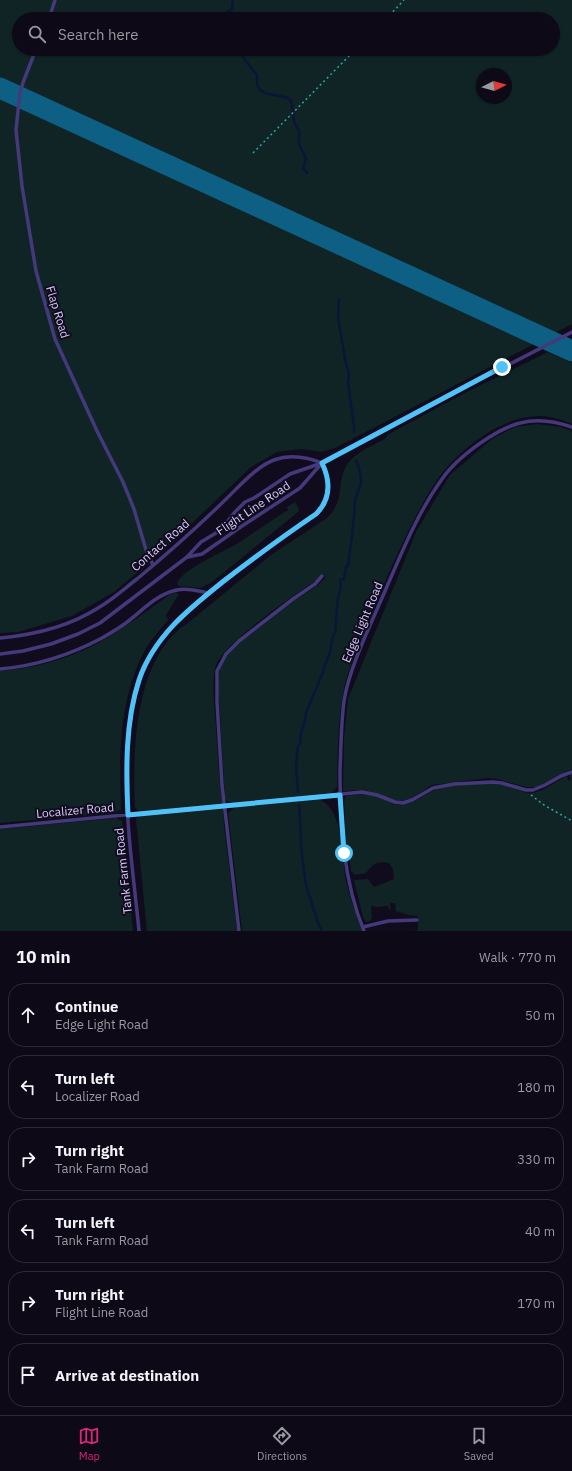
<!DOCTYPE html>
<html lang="en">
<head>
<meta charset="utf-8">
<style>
  body { margin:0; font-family:"IBM Plex Sans",sans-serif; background:#16121f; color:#f1f3f6 }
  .compass { position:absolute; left:476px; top:68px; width:36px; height:36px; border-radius:50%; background:#0d0916; box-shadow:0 1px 3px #0004; rotate:84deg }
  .stop { position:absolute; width:12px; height:12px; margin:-9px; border:3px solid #4fc3f7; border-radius:50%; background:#fff }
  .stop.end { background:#4fc3f7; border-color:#fff; box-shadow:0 1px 4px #0008 }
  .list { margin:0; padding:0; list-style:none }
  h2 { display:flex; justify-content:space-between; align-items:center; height:52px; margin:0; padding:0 16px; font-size:17px }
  h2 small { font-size:13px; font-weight:400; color:#9a9aa1 }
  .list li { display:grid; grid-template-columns:26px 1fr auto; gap:12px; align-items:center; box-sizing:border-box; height:64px; margin:0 8px 8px; padding:0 8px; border:1px solid #2d2a35; border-radius:16px }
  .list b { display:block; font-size:15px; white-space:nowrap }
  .list p { margin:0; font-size:13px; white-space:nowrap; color:#9a9aa1 }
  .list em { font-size:13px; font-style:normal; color:#9a9aa1 }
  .icon { flex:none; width:22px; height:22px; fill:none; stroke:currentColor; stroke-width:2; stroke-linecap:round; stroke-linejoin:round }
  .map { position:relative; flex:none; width:572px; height:931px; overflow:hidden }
  .search { position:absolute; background:#0d0916; box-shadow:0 1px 3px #0004; left:12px; right:12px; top:12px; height:44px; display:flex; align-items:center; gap:10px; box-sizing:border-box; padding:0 14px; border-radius:22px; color:#9a9aa1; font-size:15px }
  .sheet { height:484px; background:#0d0916 }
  nav { display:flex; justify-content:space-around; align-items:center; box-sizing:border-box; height:56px; border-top:1px solid #2d2a35; background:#0d0916; font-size:11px; color:#9a9aa1 }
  nav a { display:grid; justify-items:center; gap:2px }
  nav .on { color:#db2777 }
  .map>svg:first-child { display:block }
  .green { fill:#102426; fill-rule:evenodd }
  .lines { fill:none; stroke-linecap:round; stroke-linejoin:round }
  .stream { stroke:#0a1538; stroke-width:2.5 }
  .taxiway { stroke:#0d6084; stroke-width:21 }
  .path { stroke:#32a0aa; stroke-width:1.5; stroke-dasharray:2 3; stroke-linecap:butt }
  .service { stroke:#44397a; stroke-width:3.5 }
  .route { stroke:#4fc3f7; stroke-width:5 }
  .labels { text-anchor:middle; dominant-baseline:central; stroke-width:4; stroke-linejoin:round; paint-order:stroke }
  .street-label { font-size:12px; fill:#d7cafd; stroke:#110c1d }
</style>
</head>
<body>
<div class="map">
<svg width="572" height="931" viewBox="0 0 572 931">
  <rect width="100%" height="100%" fill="#110c1d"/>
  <path class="green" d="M0 0H572V324L337 447 322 452 301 449 277 452 251 467 164 550 114 592 72 616 18 632 0 633ZM19 19H553V49H19ZM482 74H506V98H482Z
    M548 352 572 363V424C562 420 551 416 540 416 502 415 458 450 437 480 417 510 402 544 387 577 373 610 360 643 347 676 337 714 338 749 337 787L331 793 233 803 227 801 225 798 218 682 220 667 226 657 235 646 295 600 318 585 325 578 324 574 321 575 315 581C293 596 225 642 216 665 211 680 215 711 216 728 218 753 218 779 223 804L142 811 137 810 135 807C132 751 135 655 188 623L271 555 327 518C347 498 335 484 347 465 355 452 372 446 385 439L387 437V435L461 395Z
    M537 424 561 427 572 431V769L537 787H526L497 779 487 778 432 785 410 799 403 801 394 800 364 790 343 791 344 740 348 699 417 530 450 475 492 439 515 427Z
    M295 502 299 509 298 512 212 582 200 588 179 586 177 584C181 569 226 551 240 542 256 531 272 520 288 510L287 507Z
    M176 593 179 594 166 615 168 620C159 631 149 641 143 654 119 701 119 757 121 809L113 813 0 823V671C38 668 77 657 110 636 129 624 147 611 165 598L170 594Z
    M570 774H572V931H413L418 930V916L409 915 396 911 395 903H390L391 911 387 906 377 907 371 906 372 917 370 921 366 922 363 917 354 881 355 880 368 879 374 887 394 879 393 869 389 863C378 860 373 864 366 873L355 875 351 871 349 854 343 842 345 821 344 800 346 796C355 794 365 793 373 795 383 797 392 805 402 805 416 804 427 791 441 788 461 783 485 780 505 785 514 787 522 793 531 793 544 792 555 781 567 776L568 781 571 780Z
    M317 799C344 805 342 860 346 881 350 898 356 915 362 931H242L228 813 235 807Z
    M223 808 224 825 237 931H147L136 819 139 816 142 815Z
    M116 818 122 821 133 931H0V829Z"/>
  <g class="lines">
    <path class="stream" d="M224 19 226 13 232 9 233 0
      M239 49 245 60 257 75V85L259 89 265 93 289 98C296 109 290 121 299 130V144L306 159 303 168 307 173
      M339 299 338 316 345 360 349 373 348 383 354 426V432
      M298 792 296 765 298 746 300 744 301 733 304 724 306 713 323 672 324 668 330 652 332 640 335 632 338 597 341 588 340 580 344 579 346 567 348 566C351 544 354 522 355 501 356 495 360 487 361 483 361 477 359 466 356 460
      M299 805 301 838V847L306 885 318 923 322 931"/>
    <path class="taxiway" d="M0 88 572 351"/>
    <path class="path" d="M386 19 404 0
      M253 153 356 49
      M531 795 544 805 572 821"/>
    <path class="service" d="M49 19 55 0
      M36 49 24 80 20 92 16 130 22 186 36 271 55 339 97 431 123 482 134 509 146 550 153 565
      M188 557 202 554 242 526 300 488 322 463
      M0 638C33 635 70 626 98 608 112 600 124 589 137 579 166 555 194 530 221 504 236 490 255 467 274 460 290 454 307 457 322 463
      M0 654 23 651 51 644 78 634 100 623 187 557 201 542 221 530 234 513 245 502 254 498 290 474 322 463 397 422 572 332
      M0 669C35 666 70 655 102 638 109 634 116 630 123 625 139 614 154 596 173 591 184 587 198 591 209 593
      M0 827 362 792 377 795 395 802 403 803 412 800 433 788 454 784 493 782 502 783 526 790H533L545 785 561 776 572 772
      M363 927 388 921 417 920
      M139 931C131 845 106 713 161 639 177 617 199 601 221 584 252 559 283 536 316 514 331 499 331 482 322 463
      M239 931 222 785 217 702V671L226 654 239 641 293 599 315 584 322 576
      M364 931C343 880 340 824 340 770 341 747 341 724 344 701 349 669 369 628 382 598 400 557 416 515 442 479 454 462 471 449 488 438 517 419 540 416 572 427"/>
  </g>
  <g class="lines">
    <path class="route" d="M344 853 340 795 128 815C126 770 125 723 139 680 154 636 190 608 225 580 255 557 285 535 316 514 331 499 331 482 322 463L502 367"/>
  </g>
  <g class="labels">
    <g class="street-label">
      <text transform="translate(58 312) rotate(73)">Flap Road</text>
      <text transform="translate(253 508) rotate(-34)">Flight Line Road</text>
      <text transform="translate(160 545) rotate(-41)">Contact Road</text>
      <text transform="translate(362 622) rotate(-67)">Edge Light Road</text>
      <text transform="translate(75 810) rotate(-5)">Localizer Road</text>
      <text transform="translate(123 871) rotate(-96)">Tank Farm Road</text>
    </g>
  </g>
</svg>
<svg class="compass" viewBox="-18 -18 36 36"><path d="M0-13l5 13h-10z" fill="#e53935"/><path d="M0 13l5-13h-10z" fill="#9a9aa1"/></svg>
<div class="stop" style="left:344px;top:853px"></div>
<div class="stop end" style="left:502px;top:367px"></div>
<div class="search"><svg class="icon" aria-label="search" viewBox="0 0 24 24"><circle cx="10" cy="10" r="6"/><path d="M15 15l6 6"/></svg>Search here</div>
</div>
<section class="sheet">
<h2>10 min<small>Walk · 770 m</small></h2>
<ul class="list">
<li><svg class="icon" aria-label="ahead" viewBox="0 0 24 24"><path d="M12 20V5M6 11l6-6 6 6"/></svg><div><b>Continue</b><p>Edge Light Road</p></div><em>50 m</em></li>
<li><svg class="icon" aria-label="left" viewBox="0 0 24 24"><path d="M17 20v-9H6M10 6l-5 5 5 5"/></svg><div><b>Turn left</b><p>Localizer Road</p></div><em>180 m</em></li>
<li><svg class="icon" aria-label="right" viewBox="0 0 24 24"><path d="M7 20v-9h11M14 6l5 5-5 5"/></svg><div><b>Turn right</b><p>Tank Farm Road</p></div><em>330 m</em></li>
<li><svg class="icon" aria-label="left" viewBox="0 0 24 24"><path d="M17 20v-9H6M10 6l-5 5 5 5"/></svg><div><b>Turn left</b><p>Tank Farm Road</p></div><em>40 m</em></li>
<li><svg class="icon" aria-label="right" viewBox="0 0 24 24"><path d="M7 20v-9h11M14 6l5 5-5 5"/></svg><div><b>Turn right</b><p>Flight Line Road</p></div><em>170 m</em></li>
<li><svg class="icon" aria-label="arrive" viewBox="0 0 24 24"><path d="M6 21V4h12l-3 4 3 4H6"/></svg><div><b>Arrive at destination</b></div></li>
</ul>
</section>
<nav>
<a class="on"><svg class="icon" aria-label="map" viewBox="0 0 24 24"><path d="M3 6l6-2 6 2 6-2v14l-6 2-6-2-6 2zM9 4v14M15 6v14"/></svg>Map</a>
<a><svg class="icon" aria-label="directions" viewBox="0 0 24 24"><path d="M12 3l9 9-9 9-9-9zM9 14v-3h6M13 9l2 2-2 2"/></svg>Directions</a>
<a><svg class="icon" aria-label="saved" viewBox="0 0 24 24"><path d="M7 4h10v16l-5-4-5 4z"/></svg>Saved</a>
</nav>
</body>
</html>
